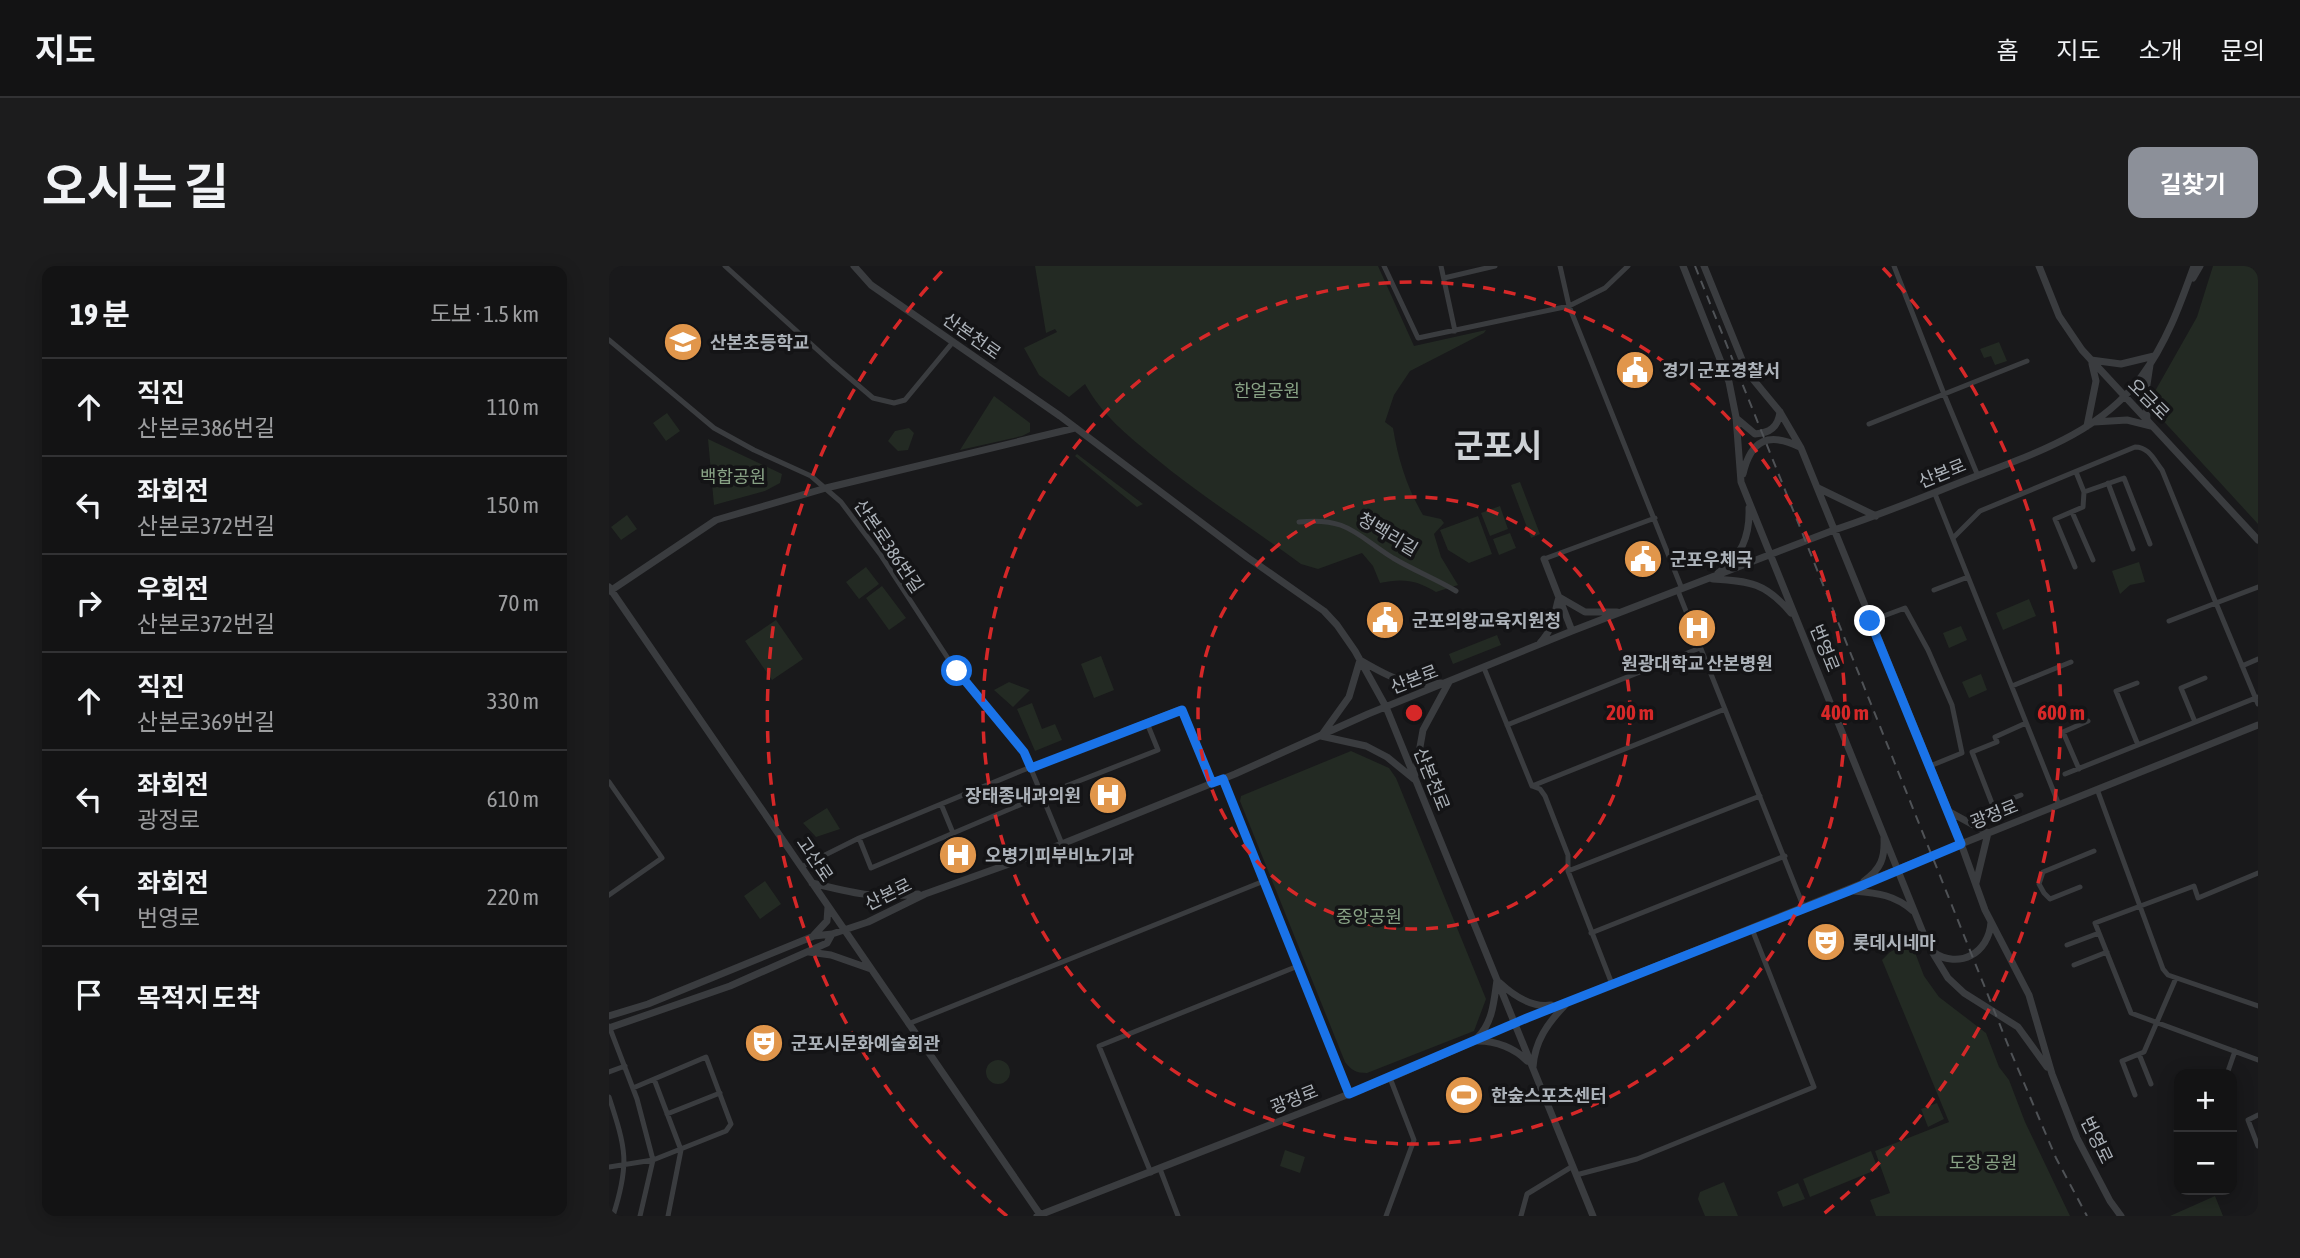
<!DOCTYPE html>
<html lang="ko">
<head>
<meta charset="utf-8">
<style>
  body { margin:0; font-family:"Asap Condensed","Noto Sans KR",sans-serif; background:#1c1c1d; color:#f1f3f6 }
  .controls { position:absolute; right:21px; bottom:21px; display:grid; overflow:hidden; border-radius:14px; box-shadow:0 4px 18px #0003 }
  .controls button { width:63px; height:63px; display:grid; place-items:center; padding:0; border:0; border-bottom:2px solid #323234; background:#131314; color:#f1f3f6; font:35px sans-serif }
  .stop { position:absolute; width:21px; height:21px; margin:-16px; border:5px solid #1a73e8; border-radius:50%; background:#fff }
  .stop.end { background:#1a73e8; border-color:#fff; box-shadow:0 2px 7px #0008 }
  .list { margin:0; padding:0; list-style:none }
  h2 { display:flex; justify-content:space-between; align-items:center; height:91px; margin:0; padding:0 28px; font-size:30px }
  h2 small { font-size:23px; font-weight:400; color:#9d9ea0 }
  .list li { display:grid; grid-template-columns:46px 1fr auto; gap:21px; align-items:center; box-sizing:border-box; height:98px; padding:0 28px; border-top:2px solid #323234 }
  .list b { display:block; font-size:26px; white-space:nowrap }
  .list p { margin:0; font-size:23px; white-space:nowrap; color:#9d9ea0 }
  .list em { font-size:23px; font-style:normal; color:#9d9ea0 }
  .icon { flex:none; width:38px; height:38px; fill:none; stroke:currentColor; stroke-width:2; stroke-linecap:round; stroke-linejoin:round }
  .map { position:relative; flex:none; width:1649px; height:950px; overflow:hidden; border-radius:14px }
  header { display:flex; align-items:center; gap:42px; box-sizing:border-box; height:98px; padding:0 35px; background:#131314; border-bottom:2px solid #323234 }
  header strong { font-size:33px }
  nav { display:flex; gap:38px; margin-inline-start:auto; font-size:24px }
  .intro { display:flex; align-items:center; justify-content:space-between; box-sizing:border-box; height:168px; padding:0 42px }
  h1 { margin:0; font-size:49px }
  .button { padding:18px 32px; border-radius:14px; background:#8c9099; color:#fff; font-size:24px; font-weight:700 }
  main { display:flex; gap:42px; padding:0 42px }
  aside { flex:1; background:#131314; border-radius:14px; box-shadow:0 4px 18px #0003 }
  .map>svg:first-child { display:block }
  .green { fill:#232a23 }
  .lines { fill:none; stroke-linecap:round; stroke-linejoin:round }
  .minor { stroke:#3a3c3f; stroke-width:5 }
  .tertiary { stroke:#3a3c3f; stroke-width:7 }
  .rail { stroke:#4f5256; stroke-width:2; stroke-dasharray:9 7; stroke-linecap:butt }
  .route { stroke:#1a73e8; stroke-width:9 }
  .ring { fill:none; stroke:#d62828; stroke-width:3.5; stroke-dasharray:12 9 }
  .labels { text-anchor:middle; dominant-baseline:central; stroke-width:7; stroke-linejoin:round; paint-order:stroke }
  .street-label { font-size:18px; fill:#acb2b9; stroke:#141416 }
  .poi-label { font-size:18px; font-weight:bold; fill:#acb2b9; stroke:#141416; text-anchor:start }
  .park-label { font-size:18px; fill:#88a285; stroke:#141416 }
  .town-label { font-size:32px; font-weight:bold; fill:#cdd1d5; stroke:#141416 }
  .centre { fill:#d62828; stroke:#141416; stroke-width:3.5 }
  .ring-label { font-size:21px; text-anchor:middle; font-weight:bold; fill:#d62828; stroke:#141416; stroke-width:7; stroke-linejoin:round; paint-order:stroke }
</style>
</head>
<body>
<header>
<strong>지도</strong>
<nav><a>홈</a><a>지도</a><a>소개</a><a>문의</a></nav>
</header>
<div class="intro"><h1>오시는 길</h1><a class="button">길찾기</a></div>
<main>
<aside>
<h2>19 분<small>도보 · 1.5 km</small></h2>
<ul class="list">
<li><svg class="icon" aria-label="ahead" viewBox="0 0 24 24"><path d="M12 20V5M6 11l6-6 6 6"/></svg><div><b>직진</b><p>산본로386번길</p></div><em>110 m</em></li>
<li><svg class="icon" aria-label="left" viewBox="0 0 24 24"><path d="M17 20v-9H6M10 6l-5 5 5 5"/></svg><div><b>좌회전</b><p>산본로372번길</p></div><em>150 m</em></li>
<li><svg class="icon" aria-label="right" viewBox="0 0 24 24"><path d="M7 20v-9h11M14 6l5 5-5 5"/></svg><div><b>우회전</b><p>산본로372번길</p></div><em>70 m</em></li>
<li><svg class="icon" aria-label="ahead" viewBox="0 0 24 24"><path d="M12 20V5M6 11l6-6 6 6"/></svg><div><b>직진</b><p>산본로369번길</p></div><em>330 m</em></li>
<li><svg class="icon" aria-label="left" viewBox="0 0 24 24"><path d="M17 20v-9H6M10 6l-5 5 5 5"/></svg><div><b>좌회전</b><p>광정로</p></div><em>610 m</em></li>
<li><svg class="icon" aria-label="left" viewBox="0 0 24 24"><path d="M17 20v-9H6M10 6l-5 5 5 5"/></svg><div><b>좌회전</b><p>번영로</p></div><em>220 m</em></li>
<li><svg class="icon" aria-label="arrive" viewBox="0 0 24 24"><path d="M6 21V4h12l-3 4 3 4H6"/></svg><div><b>목적지 도착</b></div></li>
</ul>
</aside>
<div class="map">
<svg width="1649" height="950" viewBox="0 0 1649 950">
  <rect width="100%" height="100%" fill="#19191b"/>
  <path class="green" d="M426 0H769L805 80 877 64 875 67 801 105 785 129 776 156 784 162C789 193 798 222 814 249L832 253 835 257 825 268 832 291 849 319 827 326C808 314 793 312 771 317L764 300 753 287 709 303 692 298C643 262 592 230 545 191 517 168 494 150 476 118L460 131 430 109 415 82 448 66 446 63 437 67Z
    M1604 0H1649V258L1549 149 1546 143 1545 127 1588 51Z
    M1390 76 1398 95 1386 99 1382 90 1375 92 1371 83Z
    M385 130 421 157V166L413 170 351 184Z
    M58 147 71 165 57 175 44 157Z
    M300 162 305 167 299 184 289 185 279 175 286 165Z
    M99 173 173 208 171 217 156 225 105 239Z
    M468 188 534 238 528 241 466 190Z
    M911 216 931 268 922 272 902 219Z
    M891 240 899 263 881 270 872 247Z
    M18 249 28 263 12 274 2 261Z
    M869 250 883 288 860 297 839 284 831 264Z
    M901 267 907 282 890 289 884 273Z
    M1530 296 1536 316 1521 319 1511 328 1503 305Z
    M257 301 270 318 250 333 237 316Z
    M273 320 297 352 280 364 257 332Z
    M1420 333 1427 350 1394 364 1387 347Z
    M167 354 194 393 163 414 136 375Z
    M1352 360 1358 374 1340 382 1334 367Z
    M888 369 892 379 844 398 840 388Z
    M492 390 505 424 485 432 472 398Z
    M1372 408 1378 424 1360 432 1353 416Z
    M400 416 421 424 404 441 385 424Z
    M423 437 433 463 446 458 453 474 426 485 408 443Z
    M742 485 780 502 787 512 877 733 865 765 758 807C747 807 742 804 736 796L631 535 632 530Z
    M218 542 231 563 207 571 194 557Z
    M156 615 172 638 151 653 135 630Z
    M1302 676 1315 710 1330 731 1377 767 1390 801 1400 814 1416 856 1461 950H1267L1261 934 1281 927 1266 885 1340 856 1273 694 1281 686Z
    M377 806a12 12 0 1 1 24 0a12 12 0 1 1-24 0Z
    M1328 837 1335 853 1319 861 1312 843Z
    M676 884 696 891 691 907 671 900Z
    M1262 885 1269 903 1201 931 1194 913Z
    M1115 916 1129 950H1096L1089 933 1091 926Z
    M1189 917 1196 933 1174 941 1168 926Z
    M1606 930 1614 950H1561Z"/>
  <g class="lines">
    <path class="minor" d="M116 0 223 97 264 132 285 137 296 134 344 76
      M775 0 809 72 960 40 996 22 1019 0
      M832 0 846 65
      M951 0 960 40 1073 323
      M1285 0 1335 128 1369 210
      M835 12 886 0
      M0 74 105 162 145 184 202 210 232 236 271 288 342 397 415 486 453 578
      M1260 158 1418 95
      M1467 206 1475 226 1515 212 1541 278
      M1499 217 1524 283
      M1326 228 1450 539
      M1463 246 1484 294
      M690 256C738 251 746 268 784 292 804 304 827 313 847 325
      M1344 272 1371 245 1526 181C1540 181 1545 194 1553 204L1607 337 1560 355
      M935 293 1046 252
      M1466 301 1446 253 1474 241 1475 226
      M1649 321 1607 337 1649 438
      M1325 324 1359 311
      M1069 325 1195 642
      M1261 355 1296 342 1319 384 1343 439 1353 487 1321 500
      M1633 400 1649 393
      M875 402 923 520 931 523 936 530 959 589V605L1003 718
      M1528 417 1507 425 1529 479
      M1403 420 1462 396
      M1586 456 1572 422 1596 412
      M898 459 1091 382
      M1470 503 1454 466 1479 455
      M1456 508 1649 431
      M614 513 740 828
      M0 516 53 592 0 629
      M923 520 1116 443
      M1488 523 1554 703 1559 709 1649 740
      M1412 529 1384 540 1363 486 1388 476 1386 471 1417 457
      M332 538 344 567
      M250 572 412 505 570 443 573 444 603 518
      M192 601 250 572 262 602 434 529 549 484 538 457
      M959 605 1151 530
      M1649 607 1589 632 1585 620 1486 657 1522 747 1649 794
      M1471 621 1441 633 1435 627 1430 618 1434 606 1485 585
      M982 667 1176 590
      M1458 679 1490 667
      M1465 699 1498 686
      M299 758 655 615
      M0 760 28 833 44 894 31 950
      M1530 788 1542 818
      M0 806 16 800
      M1618 808 1626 785
      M45 813 72 884 59 950
      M1526 829 1513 795 1535 786 1567 712
      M0 831C17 883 21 897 4 950
      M58 848 111 827
      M1649 849 1639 854 1649 880
      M1570 864 1567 865 1570 872
      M0 901 44 894 117 865 122 858 97 791 24 822
      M551 903 569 950
      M542 907 490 780 689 700
      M967 909 1028 893 1205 821 1143 663
      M777 950 805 874 781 812
      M912 950 918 928 964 900"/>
    <path class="tertiary" d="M245 0 262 19 451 150 638 291 715 345 728 359 746 385 777 441 984 950
      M1074 0 1120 116 1127 151 1132 216 1319 679 1339 712 1355 727 1409 761 1438 801
      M1095 0 1138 106 1171 146 1192 182 1346 561 1376 644 1420 729 1443 808 1468 872 1501 935 1512 950
      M1430 0 1450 50 1473 84 1649 274
      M1584 12 1591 0
      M1482 94 1512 98 1545 90
      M1127 152 1146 168C1161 167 1169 161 1171 146
      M1538 154 1537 125 1541 99
      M1485 156 1518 154 1542 160
      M1478 160 1487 115 1483 98
      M1134 208C1142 173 1160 166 1191 181
      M1209 222 1267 250
      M935 293 963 365
      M1109 307C1132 291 1141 271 1140 242
      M1104 313C1141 315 1157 317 1182 347
      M0 321 432 950
      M1 325 107 254 217 222 466 162
      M931 377C946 360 944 351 950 331L976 346H1008
      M806 509 814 464 840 416
      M805 513 778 491 757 480 712 470 740 431 751 394C782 412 795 420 832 417
      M1339 545 1379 567 1367 617
      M1255 615C1272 603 1276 592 1275 572
      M203 617C243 627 267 633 309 628
      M1245 625C1269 627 1286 629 1304 645
      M205 669 218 655 219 641
      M200 686 222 689 262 703
      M1324 686C1350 704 1380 687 1382 656
      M891 717C904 729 923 742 942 739
      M0 750 39 738 205 670 223 668
      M0 762 121 720 218 677 223 668 259 656 316 628 428 588 626 508 759 448 963 365 1225 264C1274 248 1321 228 1370 209 1430 186 1492 165 1532 111 1557 78 1571 39 1585 0
      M869 771C884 756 885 734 888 714
      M869 775C887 775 906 782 918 795
      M924 801C926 775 938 758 956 739
      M428 950 781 812 918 752 1649 459"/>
    <path class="rail" d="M1086 0 1401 784 1447 892 1478 950"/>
  </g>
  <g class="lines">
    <path class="route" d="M348 405 415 486 422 502 573 444 603 517 614 513 740 828 918 752 1240 625 1352 578 1261 355"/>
  </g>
  <g class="ring">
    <circle cx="805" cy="447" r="216"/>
    <circle cx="805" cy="447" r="431"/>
    <path d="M398 950A647 647 0 0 1 336 2M1274 2A647 647 0 0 1 1212 950"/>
  </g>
  <defs>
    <g id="school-disc" transform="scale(2.0125)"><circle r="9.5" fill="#e1964b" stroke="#141416"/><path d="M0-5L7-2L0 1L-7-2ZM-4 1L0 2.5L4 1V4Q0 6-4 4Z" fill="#fff"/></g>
    <g id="civic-disc" transform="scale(2.0125)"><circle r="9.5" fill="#e1964b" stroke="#141416"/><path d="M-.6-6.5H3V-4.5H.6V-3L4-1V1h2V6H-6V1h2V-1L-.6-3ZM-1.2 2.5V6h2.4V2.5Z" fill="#fff"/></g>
    <g id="hospital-disc" transform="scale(2.0125)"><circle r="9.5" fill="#e1964b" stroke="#141416"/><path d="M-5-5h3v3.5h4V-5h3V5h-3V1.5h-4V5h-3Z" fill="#fff"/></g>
    <g id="theatre-disc" transform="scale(2.0125)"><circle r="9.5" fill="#e1964b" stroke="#141416"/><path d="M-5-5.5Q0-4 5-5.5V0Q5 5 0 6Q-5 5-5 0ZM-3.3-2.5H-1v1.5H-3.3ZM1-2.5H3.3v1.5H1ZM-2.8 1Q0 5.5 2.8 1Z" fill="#fff"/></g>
    <g id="stadium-disc" transform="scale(2.0125)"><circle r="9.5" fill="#e1964b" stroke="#141416"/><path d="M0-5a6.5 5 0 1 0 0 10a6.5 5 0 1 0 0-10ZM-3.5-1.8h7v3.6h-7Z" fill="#fff"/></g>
  </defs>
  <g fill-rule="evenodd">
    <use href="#school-disc" x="74" y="76"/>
    <use href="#civic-disc" x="1026" y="104"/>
    <use href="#civic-disc" x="1034" y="293"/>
    <use href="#civic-disc" x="776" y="354"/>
    <use href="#hospital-disc" x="1088" y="362"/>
    <use href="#hospital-disc" x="499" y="529"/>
    <use href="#hospital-disc" x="349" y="589"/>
    <use href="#theatre-disc" x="1217" y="676"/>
    <use href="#theatre-disc" x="155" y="777"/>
    <use href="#stadium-disc" x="855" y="829"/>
  </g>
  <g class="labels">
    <g class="street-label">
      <text transform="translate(363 70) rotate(35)">산본천로</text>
      <text transform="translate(1540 133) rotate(45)">오금로</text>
      <text transform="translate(1333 207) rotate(-22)">산본로</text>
      <text transform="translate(779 268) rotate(31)">청백리길</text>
      <text transform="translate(280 280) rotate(56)">산본로386번길</text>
      <text transform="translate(1216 382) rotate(68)">번영로</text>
      <text transform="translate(805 413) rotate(-21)">산본로</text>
      <text transform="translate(823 513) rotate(68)">산본천로</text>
      <text transform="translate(1385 548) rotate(-22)">광정로</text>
      <text transform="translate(206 593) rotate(56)">고산로</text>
      <text transform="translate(279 628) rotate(-26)">산본로</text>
      <text transform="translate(685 833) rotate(-22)">광정로</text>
      <text transform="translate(1488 874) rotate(64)">번영로</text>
    </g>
    <g class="poi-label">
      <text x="101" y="76">산본초등학교</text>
      <text x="1053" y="104">경기 군포경찰서</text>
      <text x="1061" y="293">군포우체국</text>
      <text x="803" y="354">군포의왕교육지원청</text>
      <text x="1088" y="397" text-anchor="middle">원광대학교 산본병원</text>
      <text x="472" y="529" text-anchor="end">장태종내과의원</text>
      <text x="376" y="589">오병기피부비뇨기과</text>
      <text x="1244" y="676">롯데시네마</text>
      <text x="182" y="777">군포시문화예술회관</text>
      <text x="882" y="829">한숲스포츠센터</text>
    </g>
    <g class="park-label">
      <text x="658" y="124">한얼공원</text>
      <text x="124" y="210">백합공원</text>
      <text x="760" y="650">중앙공원</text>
      <text x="1374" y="896">도장 공원</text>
    </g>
    <g class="town-label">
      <text x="889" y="179">군포시</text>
    </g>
  </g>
  <circle cx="805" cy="447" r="10" class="centre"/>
  <g class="ring-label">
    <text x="1021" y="454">200 m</text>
    <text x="1236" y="454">400 m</text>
    <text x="1452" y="454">600 m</text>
  </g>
</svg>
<div class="controls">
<button>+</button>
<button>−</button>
</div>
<div class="stop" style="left:348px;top:405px"></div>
<div class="stop end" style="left:1261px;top:355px"></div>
</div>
</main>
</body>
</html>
